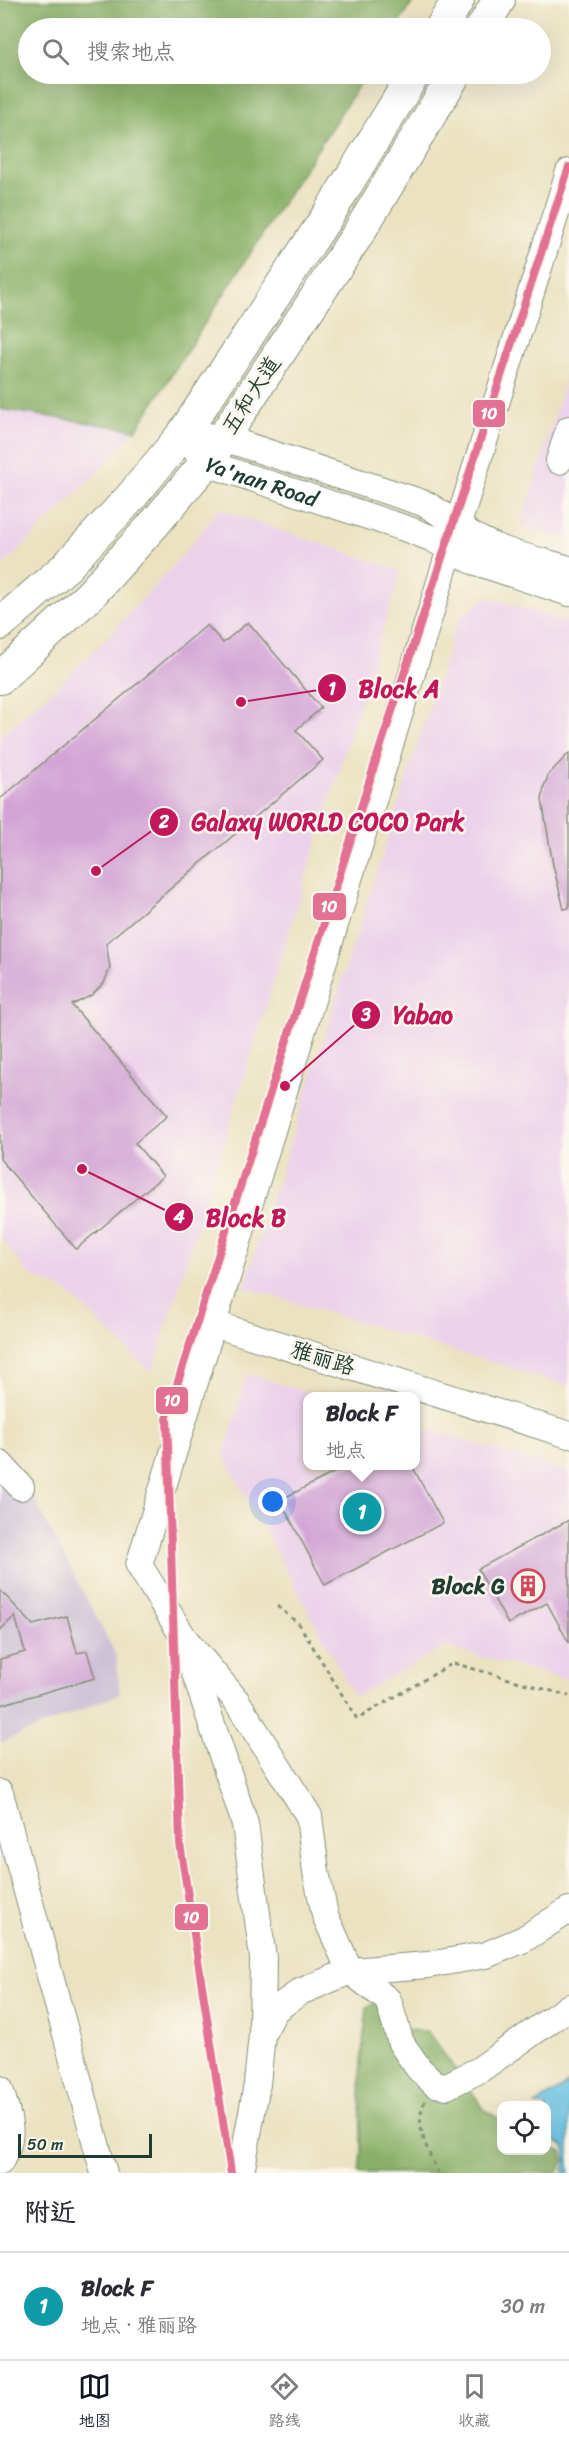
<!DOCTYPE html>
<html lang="zh">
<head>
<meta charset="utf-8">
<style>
  body { margin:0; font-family:Sriracha,"LXGW WenKai TC",sans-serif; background:#f2f2f3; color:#2b2b33 }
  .controls { position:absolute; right:18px; bottom:18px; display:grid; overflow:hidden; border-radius:12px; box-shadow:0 6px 24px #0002 }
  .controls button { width:54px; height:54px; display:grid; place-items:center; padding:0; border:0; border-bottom:2px solid #e1e1e2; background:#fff; color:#2b2b33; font:30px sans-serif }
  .scale { position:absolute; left:18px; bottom:15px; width:134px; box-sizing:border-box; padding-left:6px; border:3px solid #1f3d34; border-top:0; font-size:16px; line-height:21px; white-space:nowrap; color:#1f3d34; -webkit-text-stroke:4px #fbf7ec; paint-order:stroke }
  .you { position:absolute; left:273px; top:1502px; width:21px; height:21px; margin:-15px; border:4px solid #fff; border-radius:50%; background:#1a73e8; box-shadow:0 0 0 9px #1a73e833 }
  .badge { display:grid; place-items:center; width:39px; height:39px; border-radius:50%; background:#111827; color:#fff; font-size:20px; font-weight:700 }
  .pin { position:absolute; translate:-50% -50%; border:3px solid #fff; box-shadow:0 2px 6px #0006 }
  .popup { position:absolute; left:303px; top:1392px; width:117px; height:78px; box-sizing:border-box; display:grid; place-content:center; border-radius:12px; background:#fff; filter:drop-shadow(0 2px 4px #0005); font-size:20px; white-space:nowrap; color:#7c7c81 }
  .popup b { font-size:22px; color:#2b2b33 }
  .popup::after { content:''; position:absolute; left:50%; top:100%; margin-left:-12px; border:12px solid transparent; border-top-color:#fff }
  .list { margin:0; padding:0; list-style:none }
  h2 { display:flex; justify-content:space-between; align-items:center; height:78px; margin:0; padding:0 24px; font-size:26px }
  h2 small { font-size:20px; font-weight:400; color:#7c7c81 }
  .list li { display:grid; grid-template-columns:39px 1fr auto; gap:18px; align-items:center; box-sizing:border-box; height:108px; padding:0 24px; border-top:2px solid #e1e1e2 }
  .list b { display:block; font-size:22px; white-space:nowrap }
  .list p { margin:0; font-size:20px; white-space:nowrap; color:#7c7c81 }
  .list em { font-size:20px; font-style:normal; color:#7c7c81 }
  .icon { flex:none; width:33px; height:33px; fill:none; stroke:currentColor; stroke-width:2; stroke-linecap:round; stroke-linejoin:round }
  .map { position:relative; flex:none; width:569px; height:2173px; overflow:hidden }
  .search { position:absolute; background:#fff; box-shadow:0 6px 24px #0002; left:18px; right:18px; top:18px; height:66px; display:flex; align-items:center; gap:15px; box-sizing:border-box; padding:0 21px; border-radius:33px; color:#7c7c81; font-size:22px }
  .sheet { height:186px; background:#fff }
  nav { display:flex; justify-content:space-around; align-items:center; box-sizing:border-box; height:84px; border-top:2px solid #e1e1e2; background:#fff; font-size:16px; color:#7c7c81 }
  nav a { display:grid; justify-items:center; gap:3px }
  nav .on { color:#111827 }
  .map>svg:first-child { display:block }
  .built { fill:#ecd1ea }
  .industrial { fill:#cbbfd5 }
  .forest { fill:#89b067; stroke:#54764e; stroke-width:1.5 }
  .water { fill:#64bfe2; stroke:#427e8b; stroke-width:1.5 }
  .building { fill:#d2a4d6 }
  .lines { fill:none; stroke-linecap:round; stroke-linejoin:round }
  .minor-casing { stroke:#85907a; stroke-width:28 }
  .major-casing { stroke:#85907a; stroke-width:34 }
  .path { stroke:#85907a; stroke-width:3; stroke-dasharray:4.5 4.5; stroke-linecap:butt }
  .minor { stroke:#fff; stroke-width:26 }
  .major { stroke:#fff; stroke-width:32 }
  .metro-1-casing { stroke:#fbf7ec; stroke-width:12 }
  .metro-1 { stroke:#e27193; stroke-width:8 }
  .labels { text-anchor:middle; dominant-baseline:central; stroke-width:5; stroke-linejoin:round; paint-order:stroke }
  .street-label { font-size:22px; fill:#1f3d34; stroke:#fbf7ec }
  .poi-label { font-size:22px; font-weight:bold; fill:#1f3d34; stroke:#fbf7ec; text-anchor:end }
  .leader { fill:none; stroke:#c2185b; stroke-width:2 }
  .callout-dot { fill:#c2185b; stroke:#fbf7ec; stroke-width:2 }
  .mark-label { font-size:18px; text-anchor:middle; font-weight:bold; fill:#fff }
  .callout-label { font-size:24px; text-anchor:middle; font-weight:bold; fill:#c2185b; stroke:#fbf7ec; stroke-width:5; stroke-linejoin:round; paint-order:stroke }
  .line-badge { stroke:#fbf7ec; stroke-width:2 }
  .badge-label { font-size:16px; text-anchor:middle; font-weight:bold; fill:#fff }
</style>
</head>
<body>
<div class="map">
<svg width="569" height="2173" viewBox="0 0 569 2173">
  <rect width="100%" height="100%" fill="#fbf7ec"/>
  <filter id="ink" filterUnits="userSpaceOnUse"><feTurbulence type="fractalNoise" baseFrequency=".0167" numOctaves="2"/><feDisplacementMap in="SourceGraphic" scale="12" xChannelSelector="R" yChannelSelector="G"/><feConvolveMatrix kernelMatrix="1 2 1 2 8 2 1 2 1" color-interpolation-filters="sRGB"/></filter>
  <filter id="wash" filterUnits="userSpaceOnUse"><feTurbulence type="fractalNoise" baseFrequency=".008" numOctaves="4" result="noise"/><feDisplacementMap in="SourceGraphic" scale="24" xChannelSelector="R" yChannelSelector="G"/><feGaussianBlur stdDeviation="1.35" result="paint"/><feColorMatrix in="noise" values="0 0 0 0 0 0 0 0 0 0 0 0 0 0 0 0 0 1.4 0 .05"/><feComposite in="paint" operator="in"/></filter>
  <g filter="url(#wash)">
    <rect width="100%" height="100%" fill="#ebe2c1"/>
    <path class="built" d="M569 368V540L521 526Z
      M0 409 136 430 91 479 0 568Z
      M219 509 401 571 152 1373 68 1292 28 1274 0 1236V736L58 686 101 644 182 556Z
      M486 597 569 622V1386L244 1287 458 619Z
      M247 1374 320 1396H308V1466H416V1426L569 1472V1680L444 1647 355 1697 224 1456Z"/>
    <path class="industrial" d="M0 1447 13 1459 116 1655 120 1694 0 1743Z"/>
    <path class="forest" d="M0 0H414L396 28H28V74H366L136 430 0 409Z
      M378 2002 390 2029 427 2031 485 2110 501 2120 502 2150H546L547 2144 562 2152 564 2161 558 2173H359L361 2152 360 2071 367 2007Z"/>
    <path class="water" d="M569 2083V2173H563L566 2163 565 2147 547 2136 546 2106 535 2105Z"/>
    <g id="blocks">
      <path class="building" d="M248 622 321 708 296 730 323 760 106 943 110 968 104 983 92 995 72 1005 167 1116 135 1143 163 1176 76 1249 0 1159V799L207 625 223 643Z
        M569 753V908L564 909 553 865 542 800 544 786 549 774Z
        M347 1466H412L443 1523 325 1585 280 1500Z
        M569 1520V1643L547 1603 508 1624 478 1569Z
        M0 1590 33 1625 67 1616 77 1653 87 1651 95 1678 0 1705V1659L25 1652 15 1616 0 1630Z"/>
    </g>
  </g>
  <g filter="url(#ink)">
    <use href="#blocks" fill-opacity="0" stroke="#85907a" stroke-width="1.5"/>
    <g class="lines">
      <g class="minor-casing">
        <g id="minor">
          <path id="s1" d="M183 434 206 463 410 530 433 539 473 561 569 593"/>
          <path d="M206 436 223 438 423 503C444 513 459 529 479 539 506 554 540 560 569 569"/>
          <path d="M559 461 569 429"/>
          <path d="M458 524 569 172"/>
          <path d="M214 1324 569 1435"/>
          <path d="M0 1464 21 1487"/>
          <path d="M188 1652 245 1824 263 1958 262 2031"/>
          <path d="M0 1793 104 2173"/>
          <path d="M350 1971 388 2000 401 2043 419 2069 435 2084 447 2086 479 2070 569 2007"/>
          <path d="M350 1971 428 1965 486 1955 524 1939 569 1910"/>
          <path d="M0 2089C8 2117 17 2135 0 2162"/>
          <path d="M241 2173 257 2084 262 2034 275 2010 300 1992 350 1971 325 1915 316 1872 309 1816 236 1700 184 1638 139 1565 450 549"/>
        </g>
      </g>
      <g class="major-casing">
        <path id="major" d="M441 28 458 0
          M482 28 499 0
          M0 624 66 567 131 497 183 434 328 215 414 74
          M0 678 89 596 155 523 209 459 356 237 455 74"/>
      </g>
      <path class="path" d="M277 1606 299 1624 357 1719 453 1663 569 1696
        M425 2101C413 2125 428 2150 438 2173"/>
      <use href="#minor" class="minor"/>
      <use href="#major" class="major"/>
      <g class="metro-1-casing">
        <path id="metro-1" d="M231 2173 180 1844 167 1416 380 748 569 167"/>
      </g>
      <use href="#metro-1" class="metro-1"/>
    </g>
  </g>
  <defs>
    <g id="building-ring" transform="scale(1.725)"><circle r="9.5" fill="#fbf7ec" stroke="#d1495b" stroke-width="1.5"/><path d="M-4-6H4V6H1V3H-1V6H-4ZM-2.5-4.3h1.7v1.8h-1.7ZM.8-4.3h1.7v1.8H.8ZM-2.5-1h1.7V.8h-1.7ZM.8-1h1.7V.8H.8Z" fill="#d1495b"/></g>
  </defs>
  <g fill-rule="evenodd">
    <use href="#building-ring" x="528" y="1586"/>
  </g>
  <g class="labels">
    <g class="street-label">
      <text transform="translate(251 395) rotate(-57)">五和大道</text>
      <text stroke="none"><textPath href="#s1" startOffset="96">Ya'nan Road</textPath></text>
      <text transform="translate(323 1358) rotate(17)">雅丽路</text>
    </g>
    <g class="poi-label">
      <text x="505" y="1586">Block G</text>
    </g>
  </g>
  <path class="leader" d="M241 702L332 688M96 871L164 822M285 1086L366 1015M82 1169L179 1217"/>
  <g class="callout-dot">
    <circle cx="241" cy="702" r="6"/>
    <circle cx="96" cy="871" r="6"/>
    <circle cx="285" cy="1086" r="6"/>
    <circle cx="82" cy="1169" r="6"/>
    <circle cx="332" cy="688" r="15"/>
    <circle cx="164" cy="822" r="15"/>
    <circle cx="366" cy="1015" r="15"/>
    <circle cx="179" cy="1217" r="15"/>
  </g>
  <g class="mark-label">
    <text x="332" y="695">1</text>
    <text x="164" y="828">2</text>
    <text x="366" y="1021">3</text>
    <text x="179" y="1223">4</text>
  </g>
  <g class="callout-label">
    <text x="399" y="697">Block A</text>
    <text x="328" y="830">Galaxy WORLD COCO Park</text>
    <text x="423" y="1023">Yabao</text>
    <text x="246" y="1226">Block B</text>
  </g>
  <g class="line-badge">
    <rect x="472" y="399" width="34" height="29" rx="6" fill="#e27193"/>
    <rect x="312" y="892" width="35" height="29" rx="6" fill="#e27193"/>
    <rect x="155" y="1386" width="34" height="29" rx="6" fill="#e27193"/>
    <rect x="174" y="1903" width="35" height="28" rx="6" fill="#e27193"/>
  </g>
  <g class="badge-label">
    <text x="489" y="419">10</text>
    <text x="329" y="912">10</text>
    <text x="172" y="1406">10</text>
    <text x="191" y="1923">10</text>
  </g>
</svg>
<div class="controls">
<button><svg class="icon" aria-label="locate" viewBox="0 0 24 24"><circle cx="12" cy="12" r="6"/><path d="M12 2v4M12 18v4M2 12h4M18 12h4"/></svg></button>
</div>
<div class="scale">50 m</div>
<div class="you"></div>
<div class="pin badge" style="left:362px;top:1512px;background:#0f9aa8">1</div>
<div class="popup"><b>Block F</b>地点</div>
<div class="search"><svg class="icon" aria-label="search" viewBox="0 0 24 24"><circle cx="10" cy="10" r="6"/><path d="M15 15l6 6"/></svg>搜索地点</div>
</div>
<section class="sheet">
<h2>附近<small></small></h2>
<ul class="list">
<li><span class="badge" style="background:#0f9aa8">1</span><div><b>Block F</b><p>地点 · 雅丽路</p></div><em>30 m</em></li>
</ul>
</section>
<nav>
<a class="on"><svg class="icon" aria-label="map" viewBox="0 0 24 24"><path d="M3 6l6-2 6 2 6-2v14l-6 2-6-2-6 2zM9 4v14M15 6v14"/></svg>地图</a>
<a><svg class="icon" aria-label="directions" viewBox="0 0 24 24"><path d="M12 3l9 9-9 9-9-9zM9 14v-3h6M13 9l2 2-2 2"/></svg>路线</a>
<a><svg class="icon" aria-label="saved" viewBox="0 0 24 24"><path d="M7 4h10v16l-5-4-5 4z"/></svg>收藏</a>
</nav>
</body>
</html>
